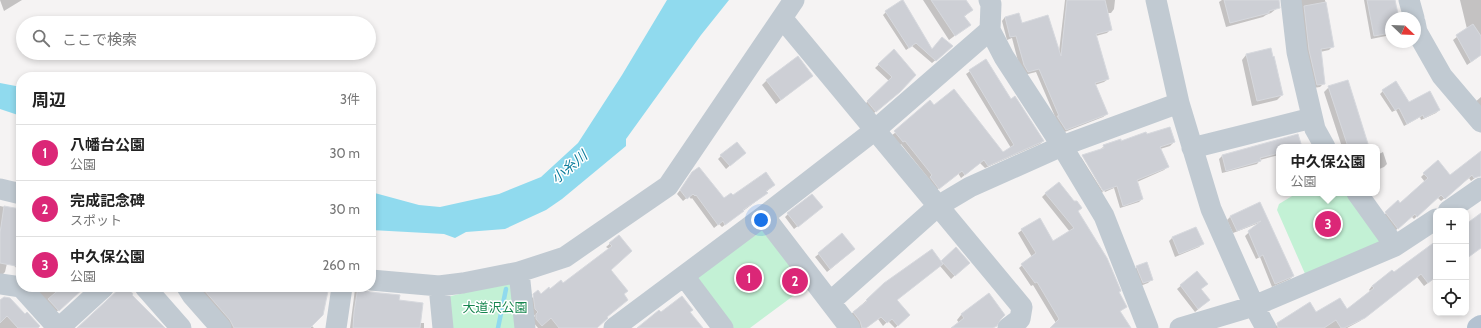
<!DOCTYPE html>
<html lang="ja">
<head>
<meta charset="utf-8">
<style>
  body { margin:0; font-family:Cabin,"Noto Sans JP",sans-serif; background:#f2f2f2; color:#222 }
  .controls { position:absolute; right:12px; bottom:12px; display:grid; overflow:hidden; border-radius:8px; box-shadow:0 2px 6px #0003 }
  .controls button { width:36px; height:36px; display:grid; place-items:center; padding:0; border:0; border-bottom:1px solid #e0e0e0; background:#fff; color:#222; font:20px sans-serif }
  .compass { position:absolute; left:1385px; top:12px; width:36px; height:36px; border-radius:50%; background:#fff; box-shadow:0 2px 6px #0003; rotate:113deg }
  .you { position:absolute; left:761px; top:220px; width:14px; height:14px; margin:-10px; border:3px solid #fff; border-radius:50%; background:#1a73e8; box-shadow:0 0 0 6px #1a73e833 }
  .badge { display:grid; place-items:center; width:26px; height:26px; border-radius:50%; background:#db2777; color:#fff; font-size:13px; font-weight:700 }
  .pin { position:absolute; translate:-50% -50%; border:2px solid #fff; box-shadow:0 1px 4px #0006 }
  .popup { position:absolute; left:1276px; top:144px; width:104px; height:52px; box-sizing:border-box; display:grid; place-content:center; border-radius:8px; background:#fff; filter:drop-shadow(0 1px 3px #0005); font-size:13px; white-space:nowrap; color:#767676 }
  .popup b { font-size:15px; color:#222 }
  .popup::after { content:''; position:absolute; left:50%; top:100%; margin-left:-8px; border:8px solid transparent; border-top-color:#fff }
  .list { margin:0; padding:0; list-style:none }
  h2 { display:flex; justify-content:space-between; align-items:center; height:52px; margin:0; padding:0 16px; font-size:17px }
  h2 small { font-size:13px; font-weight:400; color:#767676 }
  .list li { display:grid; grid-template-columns:26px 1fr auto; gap:12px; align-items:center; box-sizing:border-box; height:56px; padding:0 16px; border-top:1px solid #e0e0e0 }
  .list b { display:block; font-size:15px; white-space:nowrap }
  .list p { margin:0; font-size:13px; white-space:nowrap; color:#767676 }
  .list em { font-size:13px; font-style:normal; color:#767676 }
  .icon { flex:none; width:22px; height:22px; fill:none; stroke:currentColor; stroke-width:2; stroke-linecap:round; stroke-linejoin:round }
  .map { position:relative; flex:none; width:1481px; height:328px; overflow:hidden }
  .search { position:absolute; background:#fff; box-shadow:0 2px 6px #0003; left:16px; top:16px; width:360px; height:44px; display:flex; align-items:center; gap:10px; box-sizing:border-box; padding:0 14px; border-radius:22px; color:#767676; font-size:15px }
  .panel { position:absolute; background:#fff; box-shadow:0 2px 6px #0003; left:16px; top:72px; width:360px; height:220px; border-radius:16px }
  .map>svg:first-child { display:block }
  .green { fill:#c3f1d5 }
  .water { fill:#90daee }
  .shadow { fill:#0003 }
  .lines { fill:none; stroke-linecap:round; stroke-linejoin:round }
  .stream { stroke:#90daee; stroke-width:4.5 }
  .building { fill:#cdcfd5; stroke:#d7d9de }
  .minor { stroke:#c1cad2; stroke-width:21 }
  .major { stroke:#b3c2d1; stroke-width:22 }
  .labels { text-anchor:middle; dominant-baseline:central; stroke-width:3; stroke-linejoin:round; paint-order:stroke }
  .park-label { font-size:13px; fill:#17864f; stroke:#fff }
  .water-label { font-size:14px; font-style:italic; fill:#0c7c9b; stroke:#fff }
</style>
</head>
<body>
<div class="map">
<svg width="1481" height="328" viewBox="0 0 1481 328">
  <rect width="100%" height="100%" fill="#f5f3f3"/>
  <path class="green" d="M1297 193H1350L1383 245 1306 276 1277 210 1279 204Z
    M760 228 808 285 750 328H731L696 275Z
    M506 283H513L519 328H450L447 299 451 296Z"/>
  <path class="water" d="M667 0H729L701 35 626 139V146L562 199 546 210 505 229 466 232 455 238 444 234 371 230V192L419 205 440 207 499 194 541 177 578 143 622 75Z
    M0 83 21 87V116L0 109Z"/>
  <path class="shadow" d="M0 0H22L4 11Z
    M923 0H964L971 10 964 17 969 25 949 40Z
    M1065 0H1115L1114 9 1111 13H1107L1111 29 1107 33 1096 36 1108 79 1104 82 1095 85 1107 114 1103 117 1062 133 1036 72 1024 75 1020 69 1012 38 1007 40 1002 21 1005 17 1021 24 1059 52Z
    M1222 0H1273L1276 9 1271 13 1266 15 1263 17 1226 27 1219 2Z
    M1298 0H1325L1333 46 1329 50 1320 52 1324 83 1320 87 1313 88Z
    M1364 0H1395L1398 18H1391V35L1371 39Z
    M1460 0H1481V55L1467 65 1453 40 1467 29Z
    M886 12 931 50 949 49 932 63 912 46 906 50 883 15Z
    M894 51 914 75 872 115 864 105 889 81 875 68Z
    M1246 55 1272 58 1282 95 1277 100 1252 106 1242 60Z
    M986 60 1011 101 1043 141 1040 144 985 168 980 163 961 178 958 173 935 191 929 179 901 144 900 145 892 135 934 106 1003 154 1011 148 966 74Z
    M812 76 776 104 762 85 767 80Z
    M1329 87 1367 147H1342L1324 92Z
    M1383 91 1409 103 1439 110 1436 113 1421 120 1420 117 1404 126 1396 110 1392 112 1380 94Z
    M1481 97V110L1474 103Z
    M1146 135 1174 142 1170 146 1160 149 1167 167 1164 170 1137 182 1142 199 1139 202 1120 208 1114 188 1105 192 1083 157H1082L1100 150 1104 146Z
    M1297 135 1301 147H1279V155L1260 160 1257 164 1222 173 1219 159 1222 156Z
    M1383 152 1387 164 1384 167 1377 170V155Z
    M1481 152V173L1471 181 1469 178 1441 201 1437 197 1414 219 1411 216 1394 232 1383 216 1398 202 1400 204 1425 182 1421 177 1424 174 1450 177Z
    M721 156H741L726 169 718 159Z
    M1081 157 1103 192 1099 194 1079 160Z
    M693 173 724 199 774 185 766 192 763 196 722 227 719 224 714 228 692 198 691 199 689 196 683 201 677 194Z
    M1046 193 1077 211 1126 307 1119 312 1130 328H1051L1056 323 1033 285 1031 286 1019 268 1032 257 1018 233 1022 230 1053 242 1070 232 1042 197Z
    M1260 203 1293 276 1290 279 1272 287 1260 257 1256 259 1245 236 1259 223 1233 233 1227 220 1230 217Z
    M0 206 18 210V212H21V273L8 259 5 272 2 275H0Z
    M818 210 794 229 785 217 788 214Z
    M842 235 851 252 827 272 815 257Z
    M619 236 610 270 606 317 595 328H538L533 322V318L535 316 532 312 531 299 538 292 541 295 563 284 609 249 606 247Z
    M1172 238 1202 244 1199 247 1175 257 1169 241Z
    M1436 242V277L1424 286 1417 277 1360 321 1347 328H1276L1275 327 1279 323 1316 313 1347 311 1371 292 1369 290 1372 286 1392 271 1394 274Z
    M956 249 965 266 951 279 940 266 896 300 909 315 895 328 888 321 883 326 878 319 866 328H858L850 315 867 300 941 262Z
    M1137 267 1151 280 1148 283 1140 286 1134 270Z
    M1197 272 1203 287 1200 290 1209 300 1195 312 1177 289Z
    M34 287H85L55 313Z
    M208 287H299L311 325 314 328H229L201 294Z
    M358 287H360L364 291 398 301 420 323H424V328H350L355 289Z
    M989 294 993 328H953L959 323 957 320 961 315Z
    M0 302 37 328H0Z"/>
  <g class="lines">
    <path class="stream" d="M498 328 506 289"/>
  </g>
  <path class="building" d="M902 0H903L932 49 942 37 953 46 936 61 916 43 909 48 885 11Z
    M931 0H966L973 10 964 16 971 25 955 36Z
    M1067 0H1105L1112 30 1096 34 1109 79 1095 83 1108 114 1066 130 1057 116H1059L1039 69 1028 72 1024 65 1016 36 1010 37 1005 17 1019 13 1022 23 1048 15 1061 56Z
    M1224 0H1279L1280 8 1269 11V13L1230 23Z
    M1367 0H1395L1399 18H1391V33L1374 36Z
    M1326 2 1334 47 1321 49 1325 84 1317 85 1309 50 1304 6Z
    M1473 24 1481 36V55L1471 62 1456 35Z
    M1271 48 1273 57 1274 56 1283 95 1257 101 1246 54Z
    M894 49 916 75 900 92 876 112 867 101 892 77 878 64Z
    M798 56 813 76 781 100 766 80Z
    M986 59 1011 99 1015 96 1044 141 988 166 984 160 965 175 962 171 939 189 930 177 932 175 905 141 903 142 894 131 930 100 934 105 954 89 1003 152 1014 145 969 70Z
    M1348 80 1369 147H1348L1328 86Z
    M1396 81 1409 102 1430 91 1440 110 1424 118 1423 115 1407 124 1399 108 1395 110 1382 90Z
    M1170 127 1175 142 1160 147 1169 167 1137 180 1143 199 1123 206 1117 186 1103 191 1082 155 1104 148 1103 145 1121 139V141L1146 132 1147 134Z
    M1298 134 1302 147H1279V153L1260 158 1261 161 1226 171 1222 155Z
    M737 142 746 153 730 166 720 155Z
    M1481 151V176L1474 178 1472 175 1445 199 1441 195 1417 217 1415 214 1398 229 1385 212 1398 200 1400 203 1428 178 1423 173 1438 160 1450 175Z
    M699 167 724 198 731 193 733 195 766 172 775 185 766 191 768 193 743 210 744 211 725 225 723 221 718 225 696 195 695 196 693 194 687 199 680 190 692 172Z
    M1059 182 1074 201H1077L1082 208 1078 211 1107 258 1121 291 1119 292 1127 307 1120 311 1131 328H1050L1059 319 1037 282 1035 283 1021 264 1036 253 1021 229 1040 218 1053 241 1074 228 1045 193Z
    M812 194 823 207 798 227 787 213Z
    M1260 202 1294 276 1275 284 1263 255 1259 257 1248 231 1261 221 1237 231 1230 216Z
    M4 206 20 209 19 213 21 214V267L0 263V233Z
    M1481 213V248L1466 259V224Z
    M1196 227 1204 244 1179 254 1172 237Z
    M842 233 855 249 830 269 818 253Z
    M619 235 632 251 611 270 628 291 624 294 628 300 607 317 608 318 597 328H559L551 318 542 326 536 319V314L538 312 535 309 533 294 538 290 541 294 549 287 550 289 561 280 563 283 612 246 609 243Z
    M1436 241V277L1428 283 1421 274 1365 318 1344 328H1341L1336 320 1324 328H1278L1277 323 1310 302 1316 312 1340 298 1347 309 1374 288 1372 286 1392 270 1394 272Z
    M956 247 970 263 955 276 941 261Z
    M932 249 943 264 897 300 910 315 898 326 892 319 887 323 881 317 866 328H862L860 321 853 312 867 301 866 300 884 283Z
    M1147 262 1153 280 1143 283 1136 266Z
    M1197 271 1208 284 1201 289 1210 300 1198 309 1180 285Z
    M62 287H85L59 311 48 299Z
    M121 287H127L133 294 132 295 165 328H77Z
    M207 287H308L328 291 323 315 310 328H234L230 320 204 290Z
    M358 287H362L364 290 370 292 400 295 399 300 423 303 420 328H353L354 312Z
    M989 293 1005 315 1001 319 997 326 993 328H951L964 318 961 314Z
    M682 296 693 310 690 312 703 328H637L659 310 661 312Z
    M4 297 10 298 25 314 27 312 40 326 38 328H18L7 316 0 323V300Z"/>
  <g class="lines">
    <path class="minor" d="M989 0 991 4 990 30 1004 57 1062 146 1104 216 1148 328
      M1156 0 1179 103 1211 209 1254 306 1266 328
      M1291 0 1297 52 1315 129 1325 147
      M1409 0 1414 18
      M782 18 1022 307 1020 319 1008 328
      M1415 22 1417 32 1442 76 1481 122
      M1192 148 1312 118
      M0 189 21 194
      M1357 193 1395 246
      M1448 211 1481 188
      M764 216 850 328
      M519 272 525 328
      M684 276 723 328
      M371 280 439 286 463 283 519 272 565 257 668 186 794 0
      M0 284 21 287
      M439 286 443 328
      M21 287 58 328
      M145 287 181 328
      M187 287 192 295 221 328
      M830 302 938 206 970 187 1062 146 1179 103
      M59 328 104 287
      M336 328 342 287
      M614 328 764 216 875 130 990 30
      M1180 328 1254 306 1395 246 1436 219"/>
    <path class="major" d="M1478 328 1481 326"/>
  </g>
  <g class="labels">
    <g class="park-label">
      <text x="495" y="307">大道沢公園</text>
    </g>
    <g class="water-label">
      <text transform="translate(569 167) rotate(-40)">小糸川</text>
    </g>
  </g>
</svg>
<div class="controls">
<button>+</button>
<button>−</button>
<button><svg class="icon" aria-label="locate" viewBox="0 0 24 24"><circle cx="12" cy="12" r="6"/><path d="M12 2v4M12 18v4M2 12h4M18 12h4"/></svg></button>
</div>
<svg class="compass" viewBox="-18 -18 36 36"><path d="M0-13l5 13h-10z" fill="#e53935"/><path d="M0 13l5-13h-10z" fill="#767676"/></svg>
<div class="you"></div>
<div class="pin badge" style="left:749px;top:278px">1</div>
<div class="pin badge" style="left:795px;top:281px">2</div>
<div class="pin badge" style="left:1328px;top:224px">3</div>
<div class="popup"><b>中久保公園</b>公園</div>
<div class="search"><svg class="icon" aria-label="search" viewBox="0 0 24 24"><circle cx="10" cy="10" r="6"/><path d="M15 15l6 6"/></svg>ここで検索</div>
<section class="panel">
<h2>周辺<small>3件</small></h2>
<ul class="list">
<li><span class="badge">1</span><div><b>八幡台公園</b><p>公園</p></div><em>30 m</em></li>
<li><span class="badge">2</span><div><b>完成記念碑</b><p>スポット</p></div><em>30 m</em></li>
<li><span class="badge">3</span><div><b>中久保公園</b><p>公園</p></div><em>260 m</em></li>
</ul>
</section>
</div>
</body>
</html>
